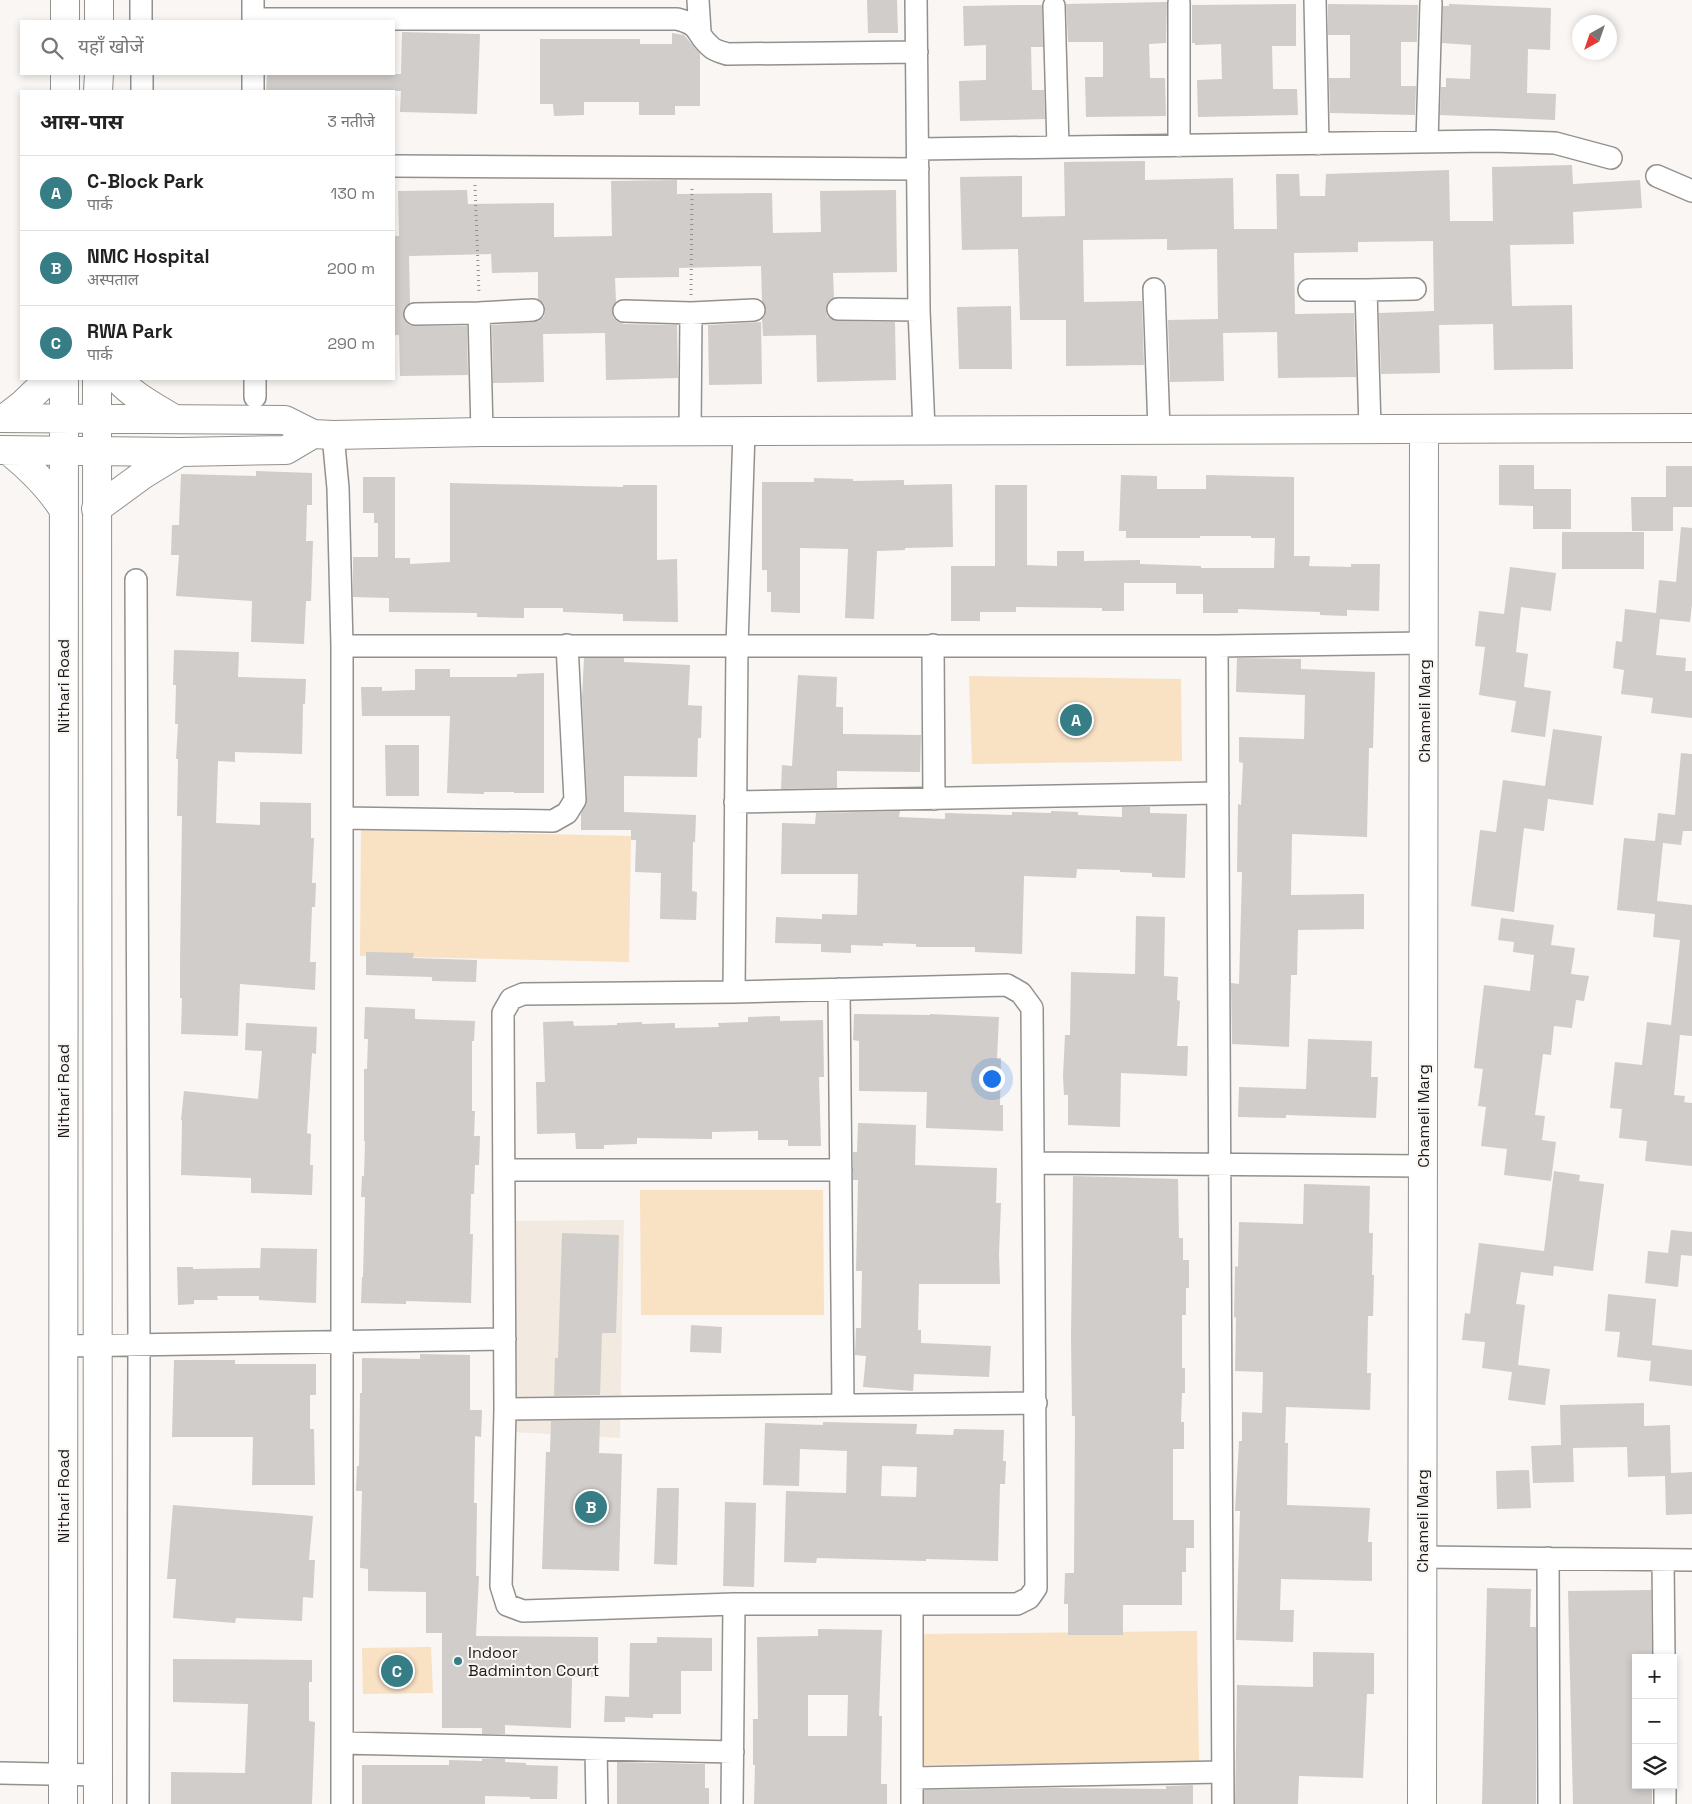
<!DOCTYPE html>
<html lang="hi">
<head>
<meta charset="utf-8">
<style>
  body { margin:0; font-family:"Space Grotesk","Noto Sans Devanagari",sans-serif; background:#f2f2f2; color:#222 }
  .controls { position:absolute; right:15px; bottom:15px; display:grid; overflow:hidden; border-radius:0px; box-shadow:0 2px 8px #0003 }
  .controls button { width:45px; height:45px; display:grid; place-items:center; padding:0; border:0; border-bottom:1px solid #e0e0e0; background:#fff; color:#222; font:25px sans-serif }
  .compass { position:absolute; left:1572px; top:15px; width:45px; height:45px; border-radius:50%; background:#fff; box-shadow:0 2px 8px #0003; rotate:220deg }
  .you { position:absolute; left:991px; top:1078px; width:18px; height:18px; margin:-12px; border:4px solid #fff; border-radius:50%; background:#1a73e8; box-shadow:0 0 0 8px #1a73e833 }
  .badge { display:grid; place-items:center; width:32px; height:32px; border-radius:50%; background:#367d86; color:#fff; font-size:16px; font-weight:700 }
  .pin { position:absolute; translate:-50% -50%; border:2px solid #fff; box-shadow:0 1px 5px #0006 }
  .list { margin:0; padding:0; list-style:none }
  h2 { display:flex; justify-content:space-between; align-items:center; height:65px; margin:0; padding:0 20px; font-size:21px }
  h2 small { font-size:16px; font-weight:400; color:#767676 }
  .list li { display:grid; grid-template-columns:32px 1fr auto; gap:15px; align-items:center; box-sizing:border-box; height:75px; padding:0 20px; border-top:1px solid #e0e0e0 }
  .list b { display:block; font-size:19px; white-space:nowrap }
  .list p { margin:0; font-size:16px; white-space:nowrap; color:#767676 }
  .list em { font-size:16px; font-style:normal; color:#767676 }
  .icon { flex:none; width:28px; height:28px; fill:none; stroke:currentColor; stroke-width:2; stroke-linecap:round; stroke-linejoin:round }
  .map { position:relative; flex:none; width:1692px; height:1804px; overflow:hidden }
  .search { position:absolute; background:#fff; box-shadow:0 2px 8px #0003; left:20px; top:20px; width:375px; height:55px; display:flex; align-items:center; gap:12px; box-sizing:border-box; padding:0 18px; border-radius:0px; color:#767676; font-size:19px }
  .panel { position:absolute; background:#fff; box-shadow:0 2px 8px #0003; left:20px; top:90px; width:375px; height:290px; border-radius:0px }
  .map>svg:first-child { display:block }
  .built { fill:#f2eae1 }
  .green { fill:#f9e1c4 }
  .building { fill:#d0cdca; fill-rule:evenodd }
  .lines { fill:none; stroke-linecap:round; stroke-linejoin:round }
  .street-casing { stroke:#93918e; stroke-width:24 }
  .secondary-casing { stroke:#93918e; stroke-width:30 }
  .path { stroke:#93918f; stroke-width:3; stroke-dasharray:1 4; stroke-linecap:butt }
  .street { stroke:#fff; stroke-width:21 }
  .secondary { stroke:#fff; stroke-width:28 }
  .poi-dot { fill:#367d86; stroke:#f9f6f3; stroke-width:2 }
  .labels { text-anchor:middle; dominant-baseline:central; stroke-width:4; stroke-linejoin:round; paint-order:stroke }
  .street-label { font-size:16px; fill:#1c1b1a; stroke:#f9f6f3 }
  .poi-label { font-size:16px; fill:#1c1b1a; stroke:#f9f6f3; text-anchor:start }
</style>
</head>
<body>
<div class="map">
<svg width="1692" height="1804" viewBox="0 0 1692 1804">
  <rect width="100%" height="100%" fill="#f9f6f3"/>
  <path class="built" d="M624 1220 620 1438 511 1432V1221Z"/>
  <path class="green" d="M969 676 1181 679 1182 761 972 764Z
    M361 830 631 836 629 962 360 956Z
    M640 1190H823L824 1315H641Z
    M1197 1631 1199 1762 922 1765 920 1634Z
    M431 1647 433 1693 363 1694 362 1648Z"/>
  <path class="building" d="M867 0H897L898 33H868Z
    M1167 2 1166 43 1149 44 1150 78H1165L1166 116 1086 117 1085 77H1103V42H1068L1066 4Z
    M1296 4V46H1272L1273 89H1297L1298 115 1198 117 1197 80 1222 79 1221 44 1195 45V43H1192V5Z
    M1328 4 1418 5 1417 42H1401V86H1416L1415 115 1330 113 1329 78H1350V35H1328Z
    M1449 4 1551 8 1550 50 1528 49 1527 93 1556 94 1555 120 1440 115 1441 87H1446V78L1470 79 1471 45 1442 43 1443 6H1449Z
    M1016 5H1042L1043 47H1031L1032 90H1044L1045 119 960 121 959 81 986 80V45L964 46 963 6Z
    M402 32 480 34 477 114 400 112 401 91H266L267 74H401Z
    M672 33 684 35 700 54V106H675V115H639V102H584V115L554 116 553 104H540V39H640V44H672Z
    M1145 161V180L1233 178 1234 229H1277L1276 174H1299L1300 196H1325L1326 174 1449 170 1450 221H1493L1492 167 1572 165 1573 184 1640 180 1642 208 1573 212 1574 244 1510 245 1512 306 1572 305 1573 369 1494 370 1493 324 1439 325 1440 373 1381 374 1379 313 1434 311 1433 241 1358 242V252L1294 253 1295 314 1354 313 1356 377 1278 378 1277 332 1223 333 1224 381 1170 382 1168 320 1218 319 1217 249 1167 250V239L1083 240 1084 302 1142 301 1144 365 1066 366V320H1020L1018 249 962 250 960 177 1022 176V217L1065 216 1064 162Z
    M677 180V194L772 193 773 233 821 232 820 191 896 190 897 272 833 273 834 298 828 302 826 309 827 316 831 319 837 321 895 322 896 380 817 382 816 335 763 336 762 319 766 310 762 301 761 266 679 268V277L615 278 616 302 612 311 613 317 617 321 624 324 677 325 678 378 606 380 605 333 543 334 544 382 493 383 492 325 534 322 539 321 544 316 545 310 544 304 538 299V272L492 273 491 254 409 256 410 303 404 308 403 315 404 320 409 325 415 326H467L468 375 400 376 399 335H394V236H399L398 191 467 190 468 204 554 203V237L612 236 611 181Z
    M1011 306 1012 369H959L957 307Z
    M761 322 762 384 709 385 708 325Z
    M1499 465H1534V489H1571V529H1533V506L1499 505Z
    M1666 466H1692V507H1673V531H1632L1631 497H1666Z
    M256 471 312 473V505H307L306 541H313L311 601H306L304 644 251 642 252 601 176 596 179 555H171L172 525H179L181 474 256 476Z
    M1121 475 1157 476V489H1206V475L1294 477V556H1310L1309 566 1351 567V564H1380L1379 611 1347 610V616L1320 615V612L1238 609V613H1203V594H1176V583H1124V611H1102V608L1016 607V612H980V621H951V566H995V485H1027V565L1057 566V551H1084V561L1140 560V564L1201 566V568H1274L1275 538H1251V536H1200V538H1126V531H1119Z
    M363 477H395V558H410V564L450 562V483L623 487V485H657V560L677 559 678 622 623 621V614L563 612V608H524V618L477 617V613L389 612V598L353 597V557H378V523H374V513H363Z
    M814 478 853 479V481L904 480V485L952 484 953 547 905 548V550L877 551 874 619 845 618 848 549 800 548V613L771 612V592H767V570H762V482H814Z
    M1681 527 1692 528V604L1690 622 1660 619 1656 655 1686 658 1685 671H1692V718L1651 713 1653 698 1621 694 1624 670 1613 668 1616 641 1622 642 1625 609 1656 613 1659 580 1676 582Z
    M1562 532H1644V569H1562Z
    M1510 567 1556 573 1551 611 1521 607 1516 652 1528 654 1524 687 1551 691 1545 737 1511 732 1516 701 1479 695 1485 647 1475 646 1479 611 1504 614Z
    M174 650 239 652 238 677 306 679 305 704H303L302 754 235 752V762L218 761 216 823 260 825V802L311 803V838H314L312 883H316L315 907H312L310 962H316L315 990 240 984 238 1036 181 1034 182 998H180V966L182 816H177L178 759H176L178 724H175L176 685H173Z
    M584 658H624V662L690 665 688 705 702 706 701 738H698L697 777 624 776V812L696 815 695 842H693L692 891 697 892 696 920 660 919 661 873 635 872 636 840H631V830H581V814L587 799 582 698Z
    M1237 658 1301 659V669L1375 672 1373 748H1369L1367 837 1292 834 1291 895 1364 894V929L1298 930 1297 975H1291L1289 1047 1232 1044 1231 983 1239 984 1241 911 1242 872H1237L1238 804 1241 805 1243 763 1239 762V737L1304 739 1305 695 1236 692Z
    M415 669H450V677H517V674L544 673V793H514V792H484V794L447 793 450 716H362L361 687H382V691L415 690Z
    M798 675 837 677 836 707H843V734L921 735 920 772 837 771V788L781 789 782 765 792 766Z
    M1553 729 1602 736 1593 805 1548 799 1544 831 1524 828 1514 912 1471 906 1480 830 1496 832 1503 780 1545 786Z
    M385 745H419V796H386Z
    M1681 753 1692 754V831H1683L1681 845 1663 843 1657 901 1692 905V1036L1680 1035 1674 1095 1685 1096 1684 1102 1692 1103V1166L1645 1161 1647 1141 1619 1138 1622 1109 1610 1108 1615 1062 1642 1065 1647 1022 1671 1025 1680 940 1653 937 1655 914 1617 910 1624 838 1655 841 1658 813 1675 815Z
    M1122 807H1150V813L1187 814 1185 878 1152 877V873L1120 872V870L1077 869 1076 878 1024 876 1022 954 975 952V947H916V944L883 943V946L851 945V953L821 952V944L775 943 776 917 822 919V914L857 915 858 874H781L782 823 815 824 816 813 900 811 899 817 945 819V813L1012 815V812L1051 813V811L1078 812V815L1122 817Z
    M1136 916 1165 917 1164 976 1178 977 1177 1000 1180 1001 1177 1046H1188L1187 1076 1121 1073 1120 1127 1068 1125V1095H1064L1063 1076 1065 1035H1070L1071 972 1135 974Z
    M1501 918 1554 925 1551 945 1575 948 1571 974 1589 976 1584 1001 1576 1000 1572 1028 1554 1026 1551 1055 1543 1054 1535 1115 1545 1116 1542 1140 1556 1142 1551 1181 1504 1175 1507 1149 1481 1146 1486 1107 1478 1106 1483 1069 1474 1068 1484 985 1530 991 1534 955 1513 952 1514 942 1498 940Z
    M366 952 414 953 413 958 477 960 476 982 432 981V977L366 975Z
    M365 1007 415 1009V1019L475 1021 474 1041H472V1111H475L474 1136H480L479 1165H475L474 1194H471L470 1234H473L471 1303 406 1301V1304L361 1303 362 1277H363L365 1197H361L362 1176H364L365 1141H364V1069H367L368 1039H364Z
    M854 1014 930 1015V1014L999 1017 997 1058H1001L1000 1105H1003V1131L926 1128 927 1092 859 1091V1041L853 1040Z
    M780 1016V1021L823 1020 824 1077H819L821 1146H788V1140H758V1131L712 1132V1139L637 1138V1144L604 1145V1149H576L575 1133 537 1134 536 1082H545L543 1022 573 1021 574 1026 617 1025V1023L642 1022V1024L675 1023V1028L719 1027 718 1023 748 1022V1017Z
    M246 1023 317 1027 316 1054 312 1053 307 1133 311 1134 310 1165H313L312 1195 251 1193V1178L181 1175 182 1121 181 1120 184 1091 258 1099 262 1051 245 1050Z
    M1308 1039 1372 1041 1371 1077H1378L1376 1118 1286 1115V1118L1238 1117 1239 1087 1306 1089Z
    M858 1123 916 1125 915 1165 997 1168 996 1203H1001L999 1254 1000 1284H919L918 1330H921V1343L991 1346 989 1377 914 1374 913 1391 863 1387 866 1356 855 1355 856 1328H861L862 1271H856L858 1180H853V1152H857Z
    M1554 1171 1580 1175 1579 1181 1604 1184 1593 1271 1554 1266 1553 1276 1521 1272 1516 1304 1525 1305 1518 1365 1550 1369 1545 1405 1508 1400 1512 1372 1482 1368 1485 1342 1462 1340 1465 1313 1470 1314 1479 1243 1544 1251Z
    M1073 1176 1178 1179 1179 1238H1183V1260H1189V1288H1186V1315H1182V1368H1185V1393H1182L1181 1422H1184V1449H1173V1520H1194V1548H1186V1572H1182V1605H1123V1635H1068V1604H1064L1065 1573H1074L1075 1416H1072L1071 1338Z
    M1304 1184 1370 1186 1369 1233H1373L1372 1275H1374L1373 1316H1368L1367 1373H1371L1370 1410 1286 1407 1285 1443H1288L1287 1505 1370 1508 1368 1542H1372V1581L1281 1579 1280 1610H1294L1293 1642 1236 1640 1240 1511H1235L1239 1441H1242V1412L1262 1413 1263 1372 1235 1371 1236 1318 1234 1317 1235 1266 1238 1267 1239 1222 1303 1224Z
    M1671 1230 1692 1232V1256L1681 1255 1678 1287 1645 1283 1648 1251 1668 1253Z
    M562 1233 619 1235 616 1333H602L600 1395 554 1396 555 1358H558Z
    M261 1248 317 1249 316 1303 259 1300V1296H217L218 1300H194V1304L178 1305 177 1267H193V1269L260 1268Z
    M1608 1294 1656 1299 1652 1345 1692 1350V1386L1649 1381 1651 1361 1617 1357 1620 1332 1605 1331Z
    M691 1325 722 1327 721 1353 690 1352Z
    M420 1354 470 1355V1410H482L481 1437 475 1436 474 1503H477L476 1576H479L476 1636 598 1637V1677H572L571 1728 505 1725V1734H482V1728H442V1633H426V1592L368 1591V1569L360 1568 362 1491H356L357 1466H359L360 1393H362V1358L420 1359Z
    M174 1360H235V1364H316V1395H310V1429H314L315 1485H252L253 1437H172Z
    M1644 1403V1426L1670 1425 1671 1473 1692 1472V1514L1666 1515 1665 1476 1628 1477 1627 1447 1573 1448 1574 1482 1533 1483 1531 1446 1561 1445 1560 1405Z
    M600 1420 599 1453 622 1454 619 1571 542 1569 546 1452H550L551 1421Z
    M823 1422 917 1424 916 1434 953 1435 954 1429 1004 1430 1003 1461H1006L1005 1484H1000L998 1561 926 1559V1561L817 1558 816 1563 784 1562 786 1491 846 1493 847 1451 800 1449 799 1486 763 1485 765 1423 823 1425ZM882 1466 917 1467 916 1497 881 1496Z
    M1529 1470 1531 1508 1497 1509 1496 1471Z
    M657 1488H679L677 1565 654 1564Z
    M725 1502 756 1503 754 1587 723 1586Z
    M173 1505 313 1516 309 1560H315L313 1598 303 1597 302 1621 236 1618 235 1623 173 1618 176 1579H167Z
    M1487 1588 1531 1589 1530 1627H1536V1804H1482Z
    M1651 1590 1652 1658H1636V1785H1652V1804H1573L1568 1591Z
    M818 1629 882 1630 879 1716H882L881 1784H887V1804H754L755 1765H753V1719H758L757 1637 818 1636ZM808 1695H848L847 1736H808Z
    M657 1637 712 1638V1671H681V1714H653V1718L625 1717V1722H604L605 1696 629 1697 630 1643H657Z
    M1313 1652 1374 1653V1694H1367L1363 1778 1299 1776 1298 1804H1235L1237 1685 1313 1687Z
    M173 1659 312 1660V1682H309V1721L315 1722 312 1804H171V1772L245 1773 248 1704 173 1702Z
    M482 1759H505V1762L526 1763V1765L558 1766 557 1799H530V1797L485 1796V1804H362V1765H449V1760L482 1761Z
    M617 1762 705 1764V1788H709V1804H617Z
    M1193 1785V1804H924V1790L1055 1788 1166 1789V1786Z"/>
  <g class="lines">
    <g class="street-casing">
      <path id="street" d="M141 0V21
        M253 0V21
        M698 0 700 32
        M916 0 919 310 924 430
        M1315 0 1318 144
        M1179 3V146
        M1054 6 1058 147
        M253 19H677C702 25 695 34 711 47 715 51 722 52 727 54L917 52
        M142 74V91
        M253 74V91
        M1427 142 1431 3
        M918 149 1491 141 1555 143 1611 158
        M394 166 918 169
        M1657 176 1692 191
        M1154 289 1159 430
        M1309 290H1366L1370 429
        M1366 290 1415 289
        M838 309 919 310
        M624 311 691 313 754 310
        M479 313 482 432
        M415 314 479 313 533 310
        M255 397V379
        M690 431 691 313
        M333 435 338 488 342 646V1804
        M136 580 139 1345 138 1804
        M933 645 934 799
        M342 646H1217L1424 643
        M1217 646 1223 1804
        M735 802 1218 793
        M342 818 553 821 567 813 575 800 567 645
        M1007 985 1021 993 1032 1008 1036 1588 1029 1598 1017 1604H734L523 1611 507 1605 501 1586 505 1409 503 1013 511 999 523 994 734 992Z
        M839 989 843 1405
        M734 992 737 646 744 431
        M1034 1163 1423 1166
        M505 1170H841
        M63 1346 505 1339
        M505 1409 1036 1403
        M1422 1557 1692 1560
        M1548 1558 1549 1804
        M1663 1560 1664 1658
        M342 1743 733 1752
        M596 1749 597 1804
        M0 1773 98 1775
        M912 1778 1222 1772
        M1665 1785V1804
        M732 1804 734 1604
        M912 1804V1604"/>
    </g>
    <g class="secondary-casing">
      <path id="secondary" d="M65 21V0
        M99 21V0
        M65 91V74
        M98 91 99 74
        M97 379 98 1804
        M118 379C133 396 155 407 174 419
        M0 418 285 420 313 434 333 435 482 432 1692 428
        M5 418 23 404 49 379
        M0 450 180 452 286 450 313 434
        M9 451C30 468 49 486 63 509
        M96 509 144 474 180 452
        M63 1804 64 379
        M1422 1804 1424 429"/>
    </g>
    <path class="path" d="M475 185 479 293
      M691 295 692 186"/>
    <use href="#street" class="street"/>
    <use href="#secondary" class="secondary"/>
  </g>
  <circle class="poi-dot" cx="458" cy="1661" r="5"/>
  <g class="labels">
    <g class="street-label">
      <text transform="translate(63 686) rotate(-90)">Nithari Road</text>
      <text transform="translate(1424 711) rotate(-90)">Chameli Marg</text>
      <text transform="translate(63 1091) rotate(-90)">Nithari Road</text>
      <text transform="translate(1423 1116) rotate(-90)">Chameli Marg</text>
      <text transform="translate(63 1496) rotate(-90)">Nithari Road</text>
      <text transform="translate(1422 1521) rotate(-90)">Chameli Marg</text>
    </g>
    <g class="poi-label">
      <text x="468" y="1652">Indoor<tspan x="468" dy="18">Badminton Court</tspan></text>
    </g>
  </g>
</svg>
<div class="controls">
<button>+</button>
<button>−</button>
<button><svg class="icon" aria-label="layers" viewBox="0 0 24 24"><path d="M12 4l9 5-9 5-9-5zM3 14l9 5 9-5"/></svg></button>
</div>
<svg class="compass" viewBox="-18 -18 36 36"><path d="M0-13l5 13h-10z" fill="#e53935"/><path d="M0 13l5-13h-10z" fill="#767676"/></svg>
<div class="you"></div>
<div class="pin badge" style="left:1076px;top:720px">A</div>
<div class="pin badge" style="left:591px;top:1507px">B</div>
<div class="pin badge" style="left:397px;top:1671px">C</div>
<div class="search"><svg class="icon" aria-label="search" viewBox="0 0 24 24"><circle cx="10" cy="10" r="6"/><path d="M15 15l6 6"/></svg>यहाँ खोजें</div>
<section class="panel">
<h2>आस-पास<small>3 नतीजे</small></h2>
<ul class="list">
<li><span class="badge">A</span><div><b>C-Block Park</b><p>पार्क</p></div><em>130 m</em></li>
<li><span class="badge">B</span><div><b>NMC Hospital</b><p>अस्पताल</p></div><em>200 m</em></li>
<li><span class="badge">C</span><div><b>RWA Park</b><p>पार्क</p></div><em>290 m</em></li>
</ul>
</section>
</div>
</body>
</html>
